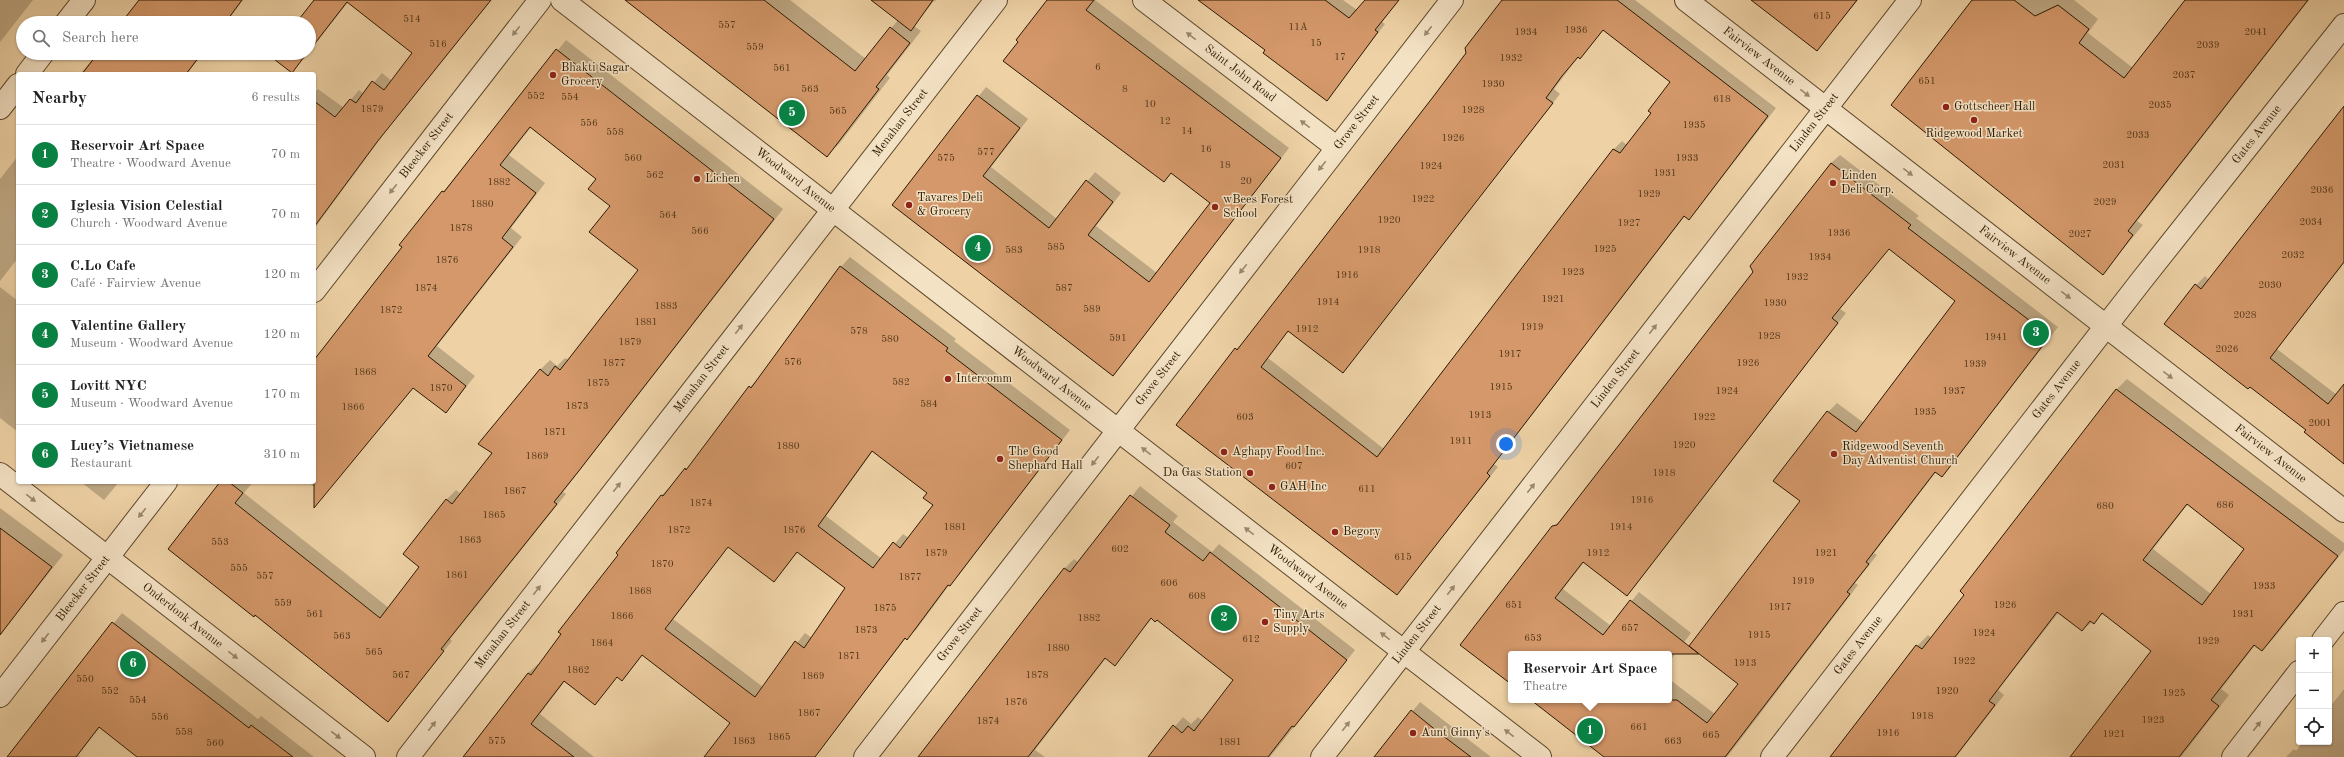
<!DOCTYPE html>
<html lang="en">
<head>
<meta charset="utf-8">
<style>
  body { margin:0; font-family:"Old Standard TT",serif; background:#f6f6f6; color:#222 }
  .controls { position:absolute; right:12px; bottom:12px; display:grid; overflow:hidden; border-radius:4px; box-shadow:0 1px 3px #0004 }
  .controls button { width:36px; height:36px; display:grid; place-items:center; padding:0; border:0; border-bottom:1px solid #e0e0e0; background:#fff; color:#222; font:20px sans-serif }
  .you { position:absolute; left:1506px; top:444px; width:14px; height:14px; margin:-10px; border:3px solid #fff; border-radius:50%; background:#1a73e8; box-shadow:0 0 0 6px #1a73e833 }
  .badge { display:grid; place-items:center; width:26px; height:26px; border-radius:50%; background:#0b8043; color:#fff; font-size:13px; font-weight:700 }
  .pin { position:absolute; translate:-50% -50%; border:2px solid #fff; box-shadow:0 1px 4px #0006 }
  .popup { position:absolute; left:1508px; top:651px; width:164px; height:52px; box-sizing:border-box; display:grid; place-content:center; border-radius:4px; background:#fff; filter:drop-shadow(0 1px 3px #0005); font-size:13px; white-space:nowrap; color:#767676 }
  .popup b { font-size:15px; color:#222 }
  .popup::after { content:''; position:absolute; left:50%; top:100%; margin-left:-8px; border:8px solid transparent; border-top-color:#fff }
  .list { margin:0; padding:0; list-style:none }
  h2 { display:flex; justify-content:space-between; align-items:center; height:52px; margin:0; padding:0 16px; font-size:17px }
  h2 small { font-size:13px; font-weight:400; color:#767676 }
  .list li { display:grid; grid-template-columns:26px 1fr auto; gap:12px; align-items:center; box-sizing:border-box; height:60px; padding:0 16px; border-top:1px solid #e0e0e0 }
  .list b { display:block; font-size:15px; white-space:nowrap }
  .list p { margin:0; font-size:13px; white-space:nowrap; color:#767676 }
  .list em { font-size:13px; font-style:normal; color:#767676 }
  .icon { flex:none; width:22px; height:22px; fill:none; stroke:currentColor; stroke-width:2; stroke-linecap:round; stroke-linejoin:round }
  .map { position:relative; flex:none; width:2344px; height:757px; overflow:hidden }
  .search { position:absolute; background:#fff; box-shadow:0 1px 3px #0004; left:16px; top:16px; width:300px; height:44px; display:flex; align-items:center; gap:10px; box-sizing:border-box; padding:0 14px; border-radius:22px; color:#767676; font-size:15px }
  .panel { position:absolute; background:#fff; box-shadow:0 1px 3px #0004; left:16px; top:72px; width:300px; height:412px; border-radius:4px }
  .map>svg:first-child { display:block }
  .shadow { fill:#0003; fill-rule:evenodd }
  .building { fill:#d4986a; stroke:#2b1901; fill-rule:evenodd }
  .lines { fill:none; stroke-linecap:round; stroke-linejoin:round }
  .minor-casing { stroke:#5c472a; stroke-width:24 }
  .minor { stroke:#f4e2c5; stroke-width:22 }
  .oneway { fill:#9a886d }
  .poi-dot { fill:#8f2418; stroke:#f4e2c5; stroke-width:1.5 }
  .labels { text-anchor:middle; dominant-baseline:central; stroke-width:3; stroke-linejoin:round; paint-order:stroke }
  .number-label { font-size:10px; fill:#55391b }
  .street-label { font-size:12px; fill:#2b1901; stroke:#f4e2c5 }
  .poi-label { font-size:12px; fill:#2b1901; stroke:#f4e2c5; text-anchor:start }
</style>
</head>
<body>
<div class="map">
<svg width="2344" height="757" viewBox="0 0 2344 757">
  <rect width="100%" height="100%" fill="#eed2a6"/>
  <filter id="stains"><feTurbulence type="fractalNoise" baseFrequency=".005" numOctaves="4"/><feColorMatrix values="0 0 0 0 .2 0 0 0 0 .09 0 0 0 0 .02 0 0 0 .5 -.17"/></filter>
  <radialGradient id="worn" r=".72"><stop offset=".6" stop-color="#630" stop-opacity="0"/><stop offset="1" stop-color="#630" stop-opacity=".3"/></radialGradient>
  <path class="shadow" d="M0 0H33L0 42Z
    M140 0H243L226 23H122Z
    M315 0H491L386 131 314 229V93L318 89 344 108 359 90 364 94 382 73 392 81 413 52 348 2 309 52V23H297Z
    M627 0H790L866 59 898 20 873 0H937L933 2 914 26 921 31 887 75 890 78 839 144 827 155Z
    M1048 0H1095L1289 148 1113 375 893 205 986 87 1028 119 991 167 1057 219 1095 172 1121 193 1096 226 1157 273 1212 203 1172 172 1164 181Z
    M1200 0H1343L1357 10 1366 0H1399L1382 22 1385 24 1327 99 1267 50Z
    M1503 0H1635L1776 108 1697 210 1689 218 1685 216 1494 464 1498 467 1397 594 1236 349 1245 341 1467 53ZM1604 29 1672 81 1652 113 1627 145 1622 141 1614 149 1384 449 1268 358 1289 330 1343 372 1560 94 1554 89 1579 56 1580 57 1588 49Z
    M1754 0H1858L1817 50Z
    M1973 0H2074L2098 19 2088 33 2133 68 2186 0H2309L2137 221 2143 225 2103 273 2027 215 1982 175Z
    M566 40 783 209 587 461 563 492 566 494 450 639 452 641 387 721 256 614 254 616 222 482H253L244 493 389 608 421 566 446 500 456 490 461 494 493 453 540 370 550 360 557 366 565 358 569 360 639 270 597 179 531 127 509 155 545 183 511 228 522 237 437 346 475 376 446 412 414 387 324 495 308 482H314V360L403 247 443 192Z
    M98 53H203L187 74H80Z
    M274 53H308L292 72Z
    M2344 107V263L2277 349 2337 395 2344 385V462L2307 430 2196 285 2205 276 2209 280Z
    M1840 155 1919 216 1916 218 2058 327 1950 467 1942 476 1936 472 1874 553 1877 555 1855 583 1858 585 1727 757H1606L1533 700H1669V679L1715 714 1739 684 1801 501 1828 412 1837 403 1864 423 1956 300 1889 248 1840 309 1846 313 1635 586 1626 594 1584 562 1563 589 1611 626 1639 592 1691 633 1669 662V654H1511V683L1461 645 1553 527 1564 517 1754 273 1831 163Z
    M18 156V258L0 281V179Z
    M850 257 956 339 954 341 1070 430 959 575 950 584 916 630 906 638 814 757H705L732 723 643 655 622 679 618 676 595 704 565 681 540 714 594 757H464L528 673 538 664 539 665 619 554 618 553 662 495 695 460 750 387 759 378 841 267ZM873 451 928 493 934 505 909 538 903 534 882 559 826 516ZM729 546 774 580 798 551 847 588 812 638 805 633 763 687 673 619Z
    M0 287 18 301V432L0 418Z
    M2127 379 2344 543V550L2273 639 2262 650 2256 644 2221 689 2229 695 2181 757H2071L2153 651 2104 613 2082 630 2059 612 1998 690 2004 695 1956 757H1830L1917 646 1928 635 1932 638 1965 595 1961 591 2117 389ZM2188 504 2246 549 2211 594 2153 549Z
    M81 482H119L104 500Z
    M1140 486 1178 516 1173 522 1212 552 1219 544 1355 650 1270 757H1149L1183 717 1191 724 1198 717 1203 721 1235 680 1157 619 1152 618 1114 664 1106 658 1035 750 1045 757H919L1065 568 1074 559 1079 563Z
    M0 508 63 555 0 635Z
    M122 613 258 719 261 716 314 757H139L100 727 78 755 81 757H8Z
    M2344 689V757H2286L2294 749 2296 751 2303 742H2329V708Z
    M1420 702 1491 757H1376Z"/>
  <path class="building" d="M139 0H242L225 23H121Z
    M314 0H491L377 142 314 227V101L335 117 350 99 356 103 372 81 384 90 412 53 347 2 309 51V23H296Z
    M625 0H764L855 71 890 27 910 43 876 87 879 89 827 157Z
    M871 0H933L911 31Z
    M1047 0H1094L1086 10 1281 158 1113 376 892 205 977 95 1020 128 983 176 1049 228 1086 180 1113 202 1088 235 1149 282 1210 203 1171 173 1164 182 1003 61 1018 42 1016 40Z
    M1198 0H1325L1349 18 1365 0H1399L1375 30 1378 32 1327 101 1263 53 1265 50Z
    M1502 0H1617L1768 116 1689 220 1684 216 1487 473 1490 476 1397 595 1176 425 1235 348 1237 350 1433 97 1466 53 1465 48ZM1603 30 1670 82 1648 111 1651 113 1620 153 1613 149 1377 457 1261 367 1288 331 1343 373 1553 103 1546 98 1562 76 1578 57 1580 59Z
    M1751 0H1857L1817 51Z
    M1972 0H2014L2035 16 2058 5 2089 29 2079 43 2124 78 2185 0H2308L2128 231 2133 235 2103 275 1891 105Z
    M556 49 774 219 578 472 554 502 557 504 441 649 444 651 388 722 255 615 254 617 168 549 220 482H229L243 493 235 503 380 618 419 567 403 554 446 499 452 504 492 453 478 444 540 369 548 376 555 366 560 370 638 270 589 232 610 206 588 189 596 179 530 127 500 165 536 193 502 238 513 247 428 356 466 386 446 413 413 388 314 508V360L402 247 399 245 442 191 444 192Z
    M98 53H202L186 74H82Z
    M273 53H307L292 73 270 56Z
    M2344 106V262L2270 358 2328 404 2344 384V464L2304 432 2306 430 2250 387 2248 389 2164 324 2195 284 2201 289Z
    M1831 163 1911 225 1908 228 2050 336 1942 477 1935 472 1866 562 1869 564 1847 592 1850 594 1725 757H1604L1531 700H1677L1707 723 1738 684 1689 646 1800 501 1773 481 1827 411 1856 432 1955 301 1889 249 1832 318 1838 323 1627 596 1583 562 1555 598 1603 635 1630 600 1699 654H1511V684L1460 645 1552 526 1557 525 1753 272 1750 266Z
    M840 266 948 348 946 351 1062 440 972 557 950 586 948 585 907 640 905 638 815 757H704L730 723 642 655 622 681 617 677 595 705 564 681 531 724 574 757H463L528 673 531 675 561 634 558 632 618 555 616 553 661 495 663 496 685 468 686 470 749 386 751 388ZM872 451 927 493 923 498 933 505 900 548 893 542 873 568 818 526ZM728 547 774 582 797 552 845 588 804 648 795 641 755 697 665 629Z
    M2116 389 2338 556 2262 651 2254 645 2211 700 2219 706 2179 757H2070L2151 651 2102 613 2094 624 2090 621 2082 631 2057 612 1989 701 1995 705 1955 757H1830L1916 645 1922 649 1964 595 1960 591ZM2187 504 2244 549 2202 605 2143 560Z
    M1130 495 1170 525 1165 532 1203 561 1210 552 1347 660 1294 727 1292 726 1268 757H1148L1173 725 1182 733 1188 726 1194 731 1233 680 1157 620 1155 622 1151 618 1115 666 1105 658 1028 757H918L1064 568 1070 572Z
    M0 528 52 567 0 635Z
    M112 622 249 728 251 725 293 757H137L99 727 76 757H7Z
    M1411 710 1438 732 1471 757H1374Z"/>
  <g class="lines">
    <g class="minor-casing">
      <g id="minor">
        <path id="s1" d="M562 0 1540 757"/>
        <path id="s2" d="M1144 0 1336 147"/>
        <path id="s3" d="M1686 0 2344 511"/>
        <path d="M66 23 84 0"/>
        <path d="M27 74 43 53"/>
        <path d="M0 108 18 85"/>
        <path id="s4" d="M314 291 540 0"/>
        <path id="s5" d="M0 474 364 757"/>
        <path d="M2323 640 2344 613"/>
        <path id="s6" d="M0 696 166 482"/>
        <path id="s7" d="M408 757 996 0"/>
        <path id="s8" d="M865 757 1452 0"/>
        <path id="s9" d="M1322 757 1910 0"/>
        <path id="s10" d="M1772 757 2141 281 2344 25"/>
        <path d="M2233 757 2299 672"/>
      </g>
    </g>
    <use href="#minor" class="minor"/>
  </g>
  <defs><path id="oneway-solid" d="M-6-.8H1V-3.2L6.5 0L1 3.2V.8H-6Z"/></defs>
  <g class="oneway">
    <use href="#oneway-solid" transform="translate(516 31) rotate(128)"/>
    <use href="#oneway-solid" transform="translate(1428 31) rotate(128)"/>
    <use href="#oneway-solid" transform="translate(1191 36) rotate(-143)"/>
    <use href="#oneway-solid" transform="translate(1805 93) rotate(38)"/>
    <use href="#oneway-solid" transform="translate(1305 124) rotate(-143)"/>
    <use href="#oneway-solid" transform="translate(1322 166) rotate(128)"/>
    <use href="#oneway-solid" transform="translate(1908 172) rotate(38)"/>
    <use href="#oneway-solid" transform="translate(393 189) rotate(128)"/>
    <use href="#oneway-solid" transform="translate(1243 269) rotate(128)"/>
    <use href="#oneway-solid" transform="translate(2066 295) rotate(37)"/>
    <use href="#oneway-solid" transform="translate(739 329) rotate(-52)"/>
    <use href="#oneway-solid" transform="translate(1653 329) rotate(-52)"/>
    <use href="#oneway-solid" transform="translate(2168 375) rotate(38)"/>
    <use href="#oneway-solid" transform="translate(1146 451) rotate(-142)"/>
    <use href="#oneway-solid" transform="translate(1095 461) rotate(128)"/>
    <use href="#oneway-solid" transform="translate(617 487) rotate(-52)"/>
    <use href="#oneway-solid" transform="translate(1531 488) rotate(-52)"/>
    <use href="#oneway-solid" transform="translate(31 498) rotate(38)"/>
    <use href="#oneway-solid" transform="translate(142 513) rotate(128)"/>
    <use href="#oneway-solid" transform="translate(1249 531) rotate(-142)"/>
    <use href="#oneway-solid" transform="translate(537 590) rotate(-52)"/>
    <use href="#oneway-solid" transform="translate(1451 590) rotate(-52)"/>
    <use href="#oneway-solid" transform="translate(1385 636) rotate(-142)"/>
    <use href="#oneway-solid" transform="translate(45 638) rotate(128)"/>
    <use href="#oneway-solid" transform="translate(233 655) rotate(38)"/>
    <use href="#oneway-solid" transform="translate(432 726) rotate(-52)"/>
    <use href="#oneway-solid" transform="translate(1346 726) rotate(-52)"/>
    <use href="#oneway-solid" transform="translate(2257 726) rotate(-52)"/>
    <use href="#oneway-solid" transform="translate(1509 733) rotate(-142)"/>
    <use href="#oneway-solid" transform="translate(336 735) rotate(38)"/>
  </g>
  <g class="poi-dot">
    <circle cx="553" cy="75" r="4"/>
    <circle cx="1946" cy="107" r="4"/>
    <circle cx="1974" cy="120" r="4"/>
    <circle cx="697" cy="179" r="4"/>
    <circle cx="1833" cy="183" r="4"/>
    <circle cx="909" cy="205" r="4"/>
    <circle cx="1215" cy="207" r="4"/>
    <circle cx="948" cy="379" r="4"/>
    <circle cx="1224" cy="452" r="4"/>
    <circle cx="1834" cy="454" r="4"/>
    <circle cx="1000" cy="459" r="4"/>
    <circle cx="1250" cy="473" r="4"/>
    <circle cx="1272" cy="487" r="4"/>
    <circle cx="1335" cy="532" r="4"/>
    <circle cx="1265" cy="622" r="4"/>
    <circle cx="1413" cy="733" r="4"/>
  </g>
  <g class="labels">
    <g class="number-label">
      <text x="1822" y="16">615</text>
      <text x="412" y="19">514</text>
      <text x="727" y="25">557</text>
      <text x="1298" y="27">11A</text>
      <text x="1576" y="30">1936</text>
      <text x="1526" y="32">1934</text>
      <text x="2256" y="32">2041</text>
      <text x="1316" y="43">15</text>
      <text x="438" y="44">516</text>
      <text x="2208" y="45">2039</text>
      <text x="755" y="47">559</text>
      <text x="1340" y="57">17</text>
      <text x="1511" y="58">1932</text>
      <text x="1098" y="67">6</text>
      <text x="782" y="68">561</text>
      <text x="2184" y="75">2037</text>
      <text x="1927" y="81">651</text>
      <text x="1493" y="84">1930</text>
      <text x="810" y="89">563</text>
      <text x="1125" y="89">8</text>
      <text x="536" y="96">552</text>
      <text x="570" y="97">554</text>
      <text x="1722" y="99">618</text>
      <text x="1150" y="104">10</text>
      <text x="2160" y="105">2035</text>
      <text x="372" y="109">1879</text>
      <text x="1473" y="110">1928</text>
      <text x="838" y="111">565</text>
      <text x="1165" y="121">12</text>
      <text x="589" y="123">556</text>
      <text x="1694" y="125">1935</text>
      <text x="1187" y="131">14</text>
      <text x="615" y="132">558</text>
      <text x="2138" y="135">2033</text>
      <text x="1453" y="138">1926</text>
      <text x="1206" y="149">16</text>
      <text x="986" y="152">577</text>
      <text x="633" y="158">560</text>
      <text x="946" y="158">575</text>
      <text x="1687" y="158">1933</text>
      <text x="1225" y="165">18</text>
      <text x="2114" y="165">2031</text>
      <text x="1431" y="166">1924</text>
      <text x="1665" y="173">1931</text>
      <text x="655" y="175">562</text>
      <text x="1246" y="181">20</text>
      <text x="499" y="182">1882</text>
      <text x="2322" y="190">2036</text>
      <text x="1649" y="194">1929</text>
      <text x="1423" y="199">1922</text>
      <text x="2105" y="202">2029</text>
      <text x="482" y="204">1880</text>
      <text x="668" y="215">564</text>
      <text x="1389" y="220">1920</text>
      <text x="2311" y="222">2034</text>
      <text x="1629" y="223">1927</text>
      <text x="461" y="228">1878</text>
      <text x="700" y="231">566</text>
      <text x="1839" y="233">1936</text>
      <text x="2080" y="234">2027</text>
      <text x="1056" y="247">585</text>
      <text x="1605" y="249">1925</text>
      <text x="1014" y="250">583</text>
      <text x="1369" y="250">1918</text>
      <text x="2293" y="255">2032</text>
      <text x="1820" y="257">1934</text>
      <text x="447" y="260">1876</text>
      <text x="1573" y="272">1923</text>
      <text x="1347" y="275">1916</text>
      <text x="1797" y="277">1932</text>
      <text x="2270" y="285">2030</text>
      <text x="426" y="288">1874</text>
      <text x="1064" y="288">587</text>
      <text x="1553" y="299">1921</text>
      <text x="1328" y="302">1914</text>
      <text x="1775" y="303">1930</text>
      <text x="666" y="306">1883</text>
      <text x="1092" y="309">589</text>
      <text x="391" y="310">1872</text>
      <text x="2245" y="315">2028</text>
      <text x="646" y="322">1881</text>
      <text x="1532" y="327">1919</text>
      <text x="1307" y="329">1912</text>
      <text x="859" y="331">578</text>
      <text x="1769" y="336">1928</text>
      <text x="1996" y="337">1941</text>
      <text x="1118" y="338">591</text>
      <text x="890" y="339">580</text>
      <text x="630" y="342">1879</text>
      <text x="2227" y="349">2026</text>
      <text x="1510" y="354">1917</text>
      <text x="793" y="362">576</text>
      <text x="614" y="363">1877</text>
      <text x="1748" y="363">1926</text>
      <text x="1975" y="364">1939</text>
      <text x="365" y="372">1868</text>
      <text x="901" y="382">582</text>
      <text x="598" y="383">1875</text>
      <text x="1501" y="387">1915</text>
      <text x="441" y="388">1870</text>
      <text x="1727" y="391">1924</text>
      <text x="1954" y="391">1937</text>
      <text x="929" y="404">584</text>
      <text x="577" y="406">1873</text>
      <text x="353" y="407">1866</text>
      <text x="1925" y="412">1935</text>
      <text x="1480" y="415">1913</text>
      <text x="1245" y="417">603</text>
      <text x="1704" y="417">1922</text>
      <text x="2320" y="423">2001</text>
      <text x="555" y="432">1871</text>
      <text x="1461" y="441">1911</text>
      <text x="1684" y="445">1920</text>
      <text x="788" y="446">1880</text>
      <text x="537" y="456">1869</text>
      <text x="1294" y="466">607</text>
      <text x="1664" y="473">1918</text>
      <text x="1367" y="489">611</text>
      <text x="515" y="491">1867</text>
      <text x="1642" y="500">1916</text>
      <text x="701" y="503">1874</text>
      <text x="2225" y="505">686</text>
      <text x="2105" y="506">680</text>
      <text x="494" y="515">1865</text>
      <text x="955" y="527">1881</text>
      <text x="1621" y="527">1914</text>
      <text x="679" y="530">1872</text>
      <text x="794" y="530">1876</text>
      <text x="470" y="540">1863</text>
      <text x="220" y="542">553</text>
      <text x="1120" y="549">602</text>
      <text x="936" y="553">1879</text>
      <text x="1598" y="553">1912</text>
      <text x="1826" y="553">1921</text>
      <text x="1403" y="557">615</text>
      <text x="662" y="564">1870</text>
      <text x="239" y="568">555</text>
      <text x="457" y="575">1861</text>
      <text x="265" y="576">557</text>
      <text x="910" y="577">1877</text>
      <text x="1803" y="581">1919</text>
      <text x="1169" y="583">606</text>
      <text x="2264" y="586">1933</text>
      <text x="640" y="591">1868</text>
      <text x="1197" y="596">608</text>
      <text x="283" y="603">559</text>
      <text x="1514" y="605">651</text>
      <text x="2005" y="605">1926</text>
      <text x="1780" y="607">1917</text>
      <text x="885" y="608">1875</text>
      <text x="315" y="614">561</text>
      <text x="2243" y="614">1931</text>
      <text x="622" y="616">1866</text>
      <text x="1089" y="618">1882</text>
      <text x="1630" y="628">657</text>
      <text x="866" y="630">1873</text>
      <text x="1984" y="633">1924</text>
      <text x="1759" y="635">1915</text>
      <text x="342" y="636">563</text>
      <text x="1533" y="638">653</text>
      <text x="1251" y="639">612</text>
      <text x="2208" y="641">1929</text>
      <text x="602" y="643">1864</text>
      <text x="1058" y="648">1880</text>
      <text x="374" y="652">565</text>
      <text x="849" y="656">1871</text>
      <text x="1964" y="661">1922</text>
      <text x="1745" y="663">1913</text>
      <text x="578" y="670">1862</text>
      <text x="401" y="675">567</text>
      <text x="1037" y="675">1878</text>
      <text x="813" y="676">1869</text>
      <text x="85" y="679">550</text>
      <text x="110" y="691">552</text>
      <text x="1947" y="691">1920</text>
      <text x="2174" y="693">1925</text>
      <text x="138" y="700">554</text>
      <text x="1016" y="702">1876</text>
      <text x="809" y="713">1867</text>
      <text x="1922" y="716">1918</text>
      <text x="160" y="717">556</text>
      <text x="2153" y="720">1923</text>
      <text x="988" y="721">1874</text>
      <text x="1639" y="727">661</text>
      <text x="184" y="732">558</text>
      <text x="1888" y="733">1916</text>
      <text x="2114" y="734">1921</text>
      <text x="1711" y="735">665</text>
      <text x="779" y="737">1865</text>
      <text x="497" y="741">575</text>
      <text x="744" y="741">1863</text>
      <text x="1673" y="741">663</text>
      <text x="1230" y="742">1881</text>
      <text x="215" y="743">560</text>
    </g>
    <g class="street-label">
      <text stroke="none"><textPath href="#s3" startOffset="92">Fairview Avenue</textPath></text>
      <text stroke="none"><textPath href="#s2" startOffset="121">Saint John Road</textPath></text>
      <text stroke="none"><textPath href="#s8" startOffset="803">Grove Street</textPath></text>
      <text stroke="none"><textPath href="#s9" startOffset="803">Linden Street</textPath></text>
      <text stroke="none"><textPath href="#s7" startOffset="803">Menahan Street</textPath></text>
      <text stroke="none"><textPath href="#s10" startOffset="789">Gates Avenue</textPath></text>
      <text stroke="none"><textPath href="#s4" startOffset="184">Bleecker Street</textPath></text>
      <text stroke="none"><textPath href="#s1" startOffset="295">Woodward Avenue</textPath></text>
      <text stroke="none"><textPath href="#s3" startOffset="416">Fairview Avenue</textPath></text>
      <text stroke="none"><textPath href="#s7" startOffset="479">Menahan Street</textPath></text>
      <text stroke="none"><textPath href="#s1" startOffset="619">Woodward Avenue</textPath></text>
      <text stroke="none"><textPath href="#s9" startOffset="479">Linden Street</textPath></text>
      <text stroke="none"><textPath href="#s8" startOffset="479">Grove Street</textPath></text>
      <text stroke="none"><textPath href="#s10" startOffset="465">Gates Avenue</textPath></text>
      <text stroke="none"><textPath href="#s3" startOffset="740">Fairview Avenue</textPath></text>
      <text stroke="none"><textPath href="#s1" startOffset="943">Woodward Avenue</textPath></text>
      <text stroke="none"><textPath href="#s6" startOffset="136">Bleecker Street</textPath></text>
      <text stroke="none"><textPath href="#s5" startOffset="231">Onderdonk Avenue</textPath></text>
      <text stroke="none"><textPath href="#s7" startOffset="155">Menahan Street</textPath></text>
      <text stroke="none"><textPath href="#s9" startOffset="155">Linden Street</textPath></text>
      <text stroke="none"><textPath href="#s8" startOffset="155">Grove Street</textPath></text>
      <text stroke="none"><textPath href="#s10" startOffset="141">Gates Avenue</textPath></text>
    </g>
    <g class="poi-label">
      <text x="561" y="68">Bhakti Sagar<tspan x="561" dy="14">Grocery</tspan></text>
      <text x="1954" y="107">Gottscheer Hall</text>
      <text x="1974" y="134" text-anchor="middle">Ridgewood Market</text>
      <text x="1841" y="176">Linden<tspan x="1841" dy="14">Deli Corp.</tspan></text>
      <text x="705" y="179">Lichen</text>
      <text x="917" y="198">Tavares Deli<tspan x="917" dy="14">&amp; Grocery</tspan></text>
      <text x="1223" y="200">wBees Forest<tspan x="1223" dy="14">School</tspan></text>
      <text x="956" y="379">Intercomm</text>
      <text x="1842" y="447">Ridgewood Seventh<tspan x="1842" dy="14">Day Adventist Church</tspan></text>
      <text x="1008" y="452">The Good<tspan x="1008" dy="14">Shephard Hall</tspan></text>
      <text x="1232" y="452">Aghapy Food Inc.</text>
      <text x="1242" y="473" text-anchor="end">Da Gas Station</text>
      <text x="1280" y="487">GAH Inc</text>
      <text x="1343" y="532">Begory</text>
      <text x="1273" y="615">Tiny Arts<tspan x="1273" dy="14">Supply</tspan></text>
      <text x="1421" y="733">Aunt Ginny's</text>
    </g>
  </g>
  <rect width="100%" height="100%" filter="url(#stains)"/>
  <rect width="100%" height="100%" fill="url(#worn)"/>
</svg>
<div class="controls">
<button>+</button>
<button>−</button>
<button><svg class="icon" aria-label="locate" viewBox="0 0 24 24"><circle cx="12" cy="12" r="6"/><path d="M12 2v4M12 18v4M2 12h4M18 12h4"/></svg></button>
</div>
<div class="you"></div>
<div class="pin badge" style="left:1590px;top:731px">1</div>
<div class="popup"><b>Reservoir Art Space</b>Theatre</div>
<div class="pin badge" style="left:1224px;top:618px">2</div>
<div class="pin badge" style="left:2036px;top:333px">3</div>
<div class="pin badge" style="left:978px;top:248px">4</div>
<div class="pin badge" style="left:792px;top:113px">5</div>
<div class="pin badge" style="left:133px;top:664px">6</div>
<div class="search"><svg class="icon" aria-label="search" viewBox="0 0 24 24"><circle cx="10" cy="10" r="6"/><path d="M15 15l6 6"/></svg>Search here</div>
<section class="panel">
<h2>Nearby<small>6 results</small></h2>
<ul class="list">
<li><span class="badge">1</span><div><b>Reservoir Art Space</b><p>Theatre · Woodward Avenue</p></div><em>70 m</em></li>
<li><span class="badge">2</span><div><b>Iglesia Vision Celestial</b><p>Church · Woodward Avenue</p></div><em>70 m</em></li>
<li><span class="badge">3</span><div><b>C.Lo Cafe</b><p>Café · Fairview Avenue</p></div><em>120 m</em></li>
<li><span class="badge">4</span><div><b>Valentine Gallery</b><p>Museum · Woodward Avenue</p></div><em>120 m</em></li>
<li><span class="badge">5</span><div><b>Lovitt NYC</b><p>Museum · Woodward Avenue</p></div><em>170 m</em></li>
<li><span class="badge">6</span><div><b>Lucy’s Vietnamese</b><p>Restaurant</p></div><em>310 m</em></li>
</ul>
</section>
</div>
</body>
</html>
